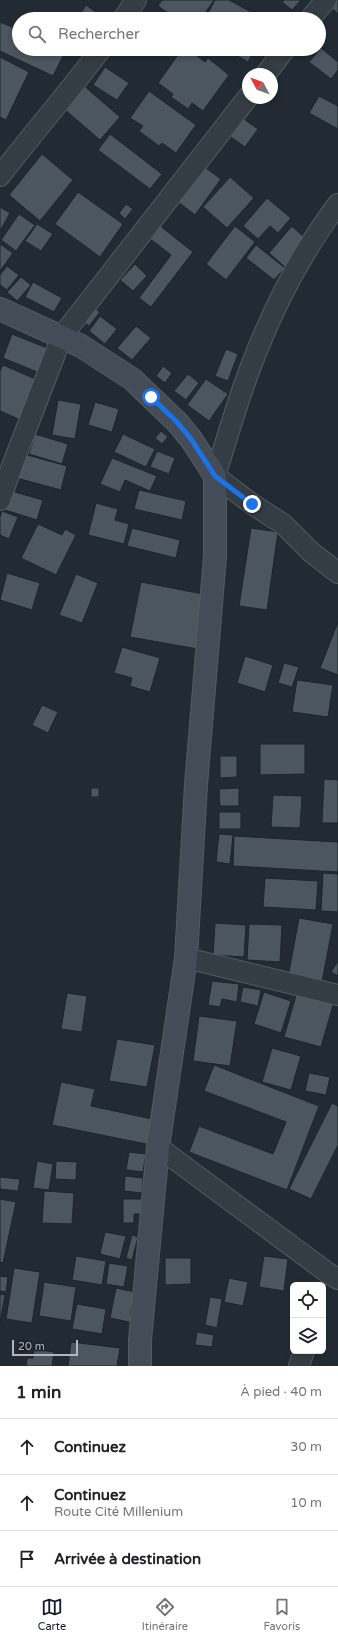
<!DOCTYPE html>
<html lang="fr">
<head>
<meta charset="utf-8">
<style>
  body { margin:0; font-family:"Varela Round",sans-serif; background:#f6f6f6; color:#202124 }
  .controls { position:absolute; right:12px; bottom:12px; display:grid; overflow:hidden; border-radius:6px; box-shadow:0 2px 6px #0003 }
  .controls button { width:36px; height:36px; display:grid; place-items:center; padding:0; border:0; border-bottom:1px solid #e0e0e0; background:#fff; color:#202124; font:20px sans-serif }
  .compass { position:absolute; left:242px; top:68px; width:36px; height:36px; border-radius:50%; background:#fff; box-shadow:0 2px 6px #0003; rotate:311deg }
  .scale { position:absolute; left:12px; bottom:10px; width:66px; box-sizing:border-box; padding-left:4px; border:2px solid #afb8c1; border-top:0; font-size:11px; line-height:14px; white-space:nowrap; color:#afb8c1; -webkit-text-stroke:3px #1b2229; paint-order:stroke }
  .stop { position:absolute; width:12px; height:12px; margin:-9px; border:3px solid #1a73e8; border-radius:50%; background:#fff }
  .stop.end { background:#1a73e8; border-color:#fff; box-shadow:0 1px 4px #0008 }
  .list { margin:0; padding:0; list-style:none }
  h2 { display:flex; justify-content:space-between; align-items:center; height:52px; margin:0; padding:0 16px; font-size:17px }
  h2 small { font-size:13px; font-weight:400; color:#757577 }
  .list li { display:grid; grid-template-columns:26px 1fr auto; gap:12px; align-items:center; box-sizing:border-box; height:56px; padding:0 16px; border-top:1px solid #e0e0e0 }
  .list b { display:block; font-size:15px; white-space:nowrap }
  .list p { margin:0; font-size:13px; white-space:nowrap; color:#757577 }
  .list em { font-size:13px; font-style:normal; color:#757577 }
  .icon { flex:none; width:22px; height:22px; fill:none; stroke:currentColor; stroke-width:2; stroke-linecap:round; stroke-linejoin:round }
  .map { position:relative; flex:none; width:338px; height:1366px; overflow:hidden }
  .search { position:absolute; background:#fff; box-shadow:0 2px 6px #0003; left:12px; right:12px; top:12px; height:44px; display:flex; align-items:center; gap:10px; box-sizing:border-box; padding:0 14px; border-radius:22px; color:#757577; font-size:15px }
  .sheet { height:220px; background:#fff }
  nav { display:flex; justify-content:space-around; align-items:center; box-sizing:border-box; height:56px; border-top:1px solid #e0e0e0; background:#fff; font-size:11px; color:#757577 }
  nav a { display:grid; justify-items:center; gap:2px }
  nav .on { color:#111827 }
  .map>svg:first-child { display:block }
  .building { fill:#4b565f; stroke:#1d242b }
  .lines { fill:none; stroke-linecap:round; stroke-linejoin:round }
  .street-casing { stroke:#535b62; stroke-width:22 }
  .secondary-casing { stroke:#535b62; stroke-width:24 }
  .street { stroke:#353d44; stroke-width:20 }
  .secondary { stroke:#444d57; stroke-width:22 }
  .route { stroke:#1a73e8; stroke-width:5 }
</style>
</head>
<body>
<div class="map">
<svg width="338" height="1366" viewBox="0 0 338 1366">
  <rect width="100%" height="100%" fill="#222b33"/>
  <path class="building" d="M162 0H214L201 19H176L158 6Z
    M215 0H229L264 19H205Z
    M284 0H301L292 10 282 2Z
    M329 0H338V14L327 3Z
    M86 5 96 12 92 19H77Z
    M0 22 19 30V49H59L65 52 53 76 0 51Z
    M321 48 338 62V70L331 79 309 62Z
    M225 49H255L248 62Z
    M189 50 205 62 208 58 229 75 203 111 192 103 188 109 171 97 173 94 158 83 180 52 185 55Z
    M0 57 29 72 6 120 0 117Z
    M105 67 129 83 117 100 93 85Z
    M83 85 120 117 100 140 63 108Z
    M149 91 196 125 176 153 162 143 159 146 139 131 143 126 130 118Z
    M319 96 338 106V129L309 113Z
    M241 117 258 129 245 147 228 135Z
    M110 134 162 174 150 189 98 150Z
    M42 154 73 180 40 221 9 195Z
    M199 163 221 179 195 215 173 198Z
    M230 177 254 198 227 228 203 207Z
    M78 192 123 224 100 257 55 224Z
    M267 198 291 218 278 233 270 226 258 239 243 226Z
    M126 204 133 209 125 219 119 213Z
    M0 207 10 213 0 231Z
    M19 214 35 225 16 251 1 240Z
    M37 224 53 234 41 251 25 241Z
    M159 225 193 252 151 307 139 298 171 255 149 238Z
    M235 226 255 242 226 280 206 264Z
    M292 226 308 241 285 267 269 253Z
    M0 244 13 253 0 271Z
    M256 245 285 268 274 280 246 258Z
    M135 264 147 276 133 291 120 280Z
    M7 266 19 275 7 290 0 285V275Z
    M21 277 31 285 17 301 7 292Z
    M33 282 62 298 54 312 25 297Z
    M89 304 100 312 89 326 78 318Z
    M100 316 117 329 105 344 89 331Z
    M136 326 151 338 132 360 117 348Z
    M12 334 52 350 42 374 3 358Z
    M226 349 238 354 228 381 215 376Z
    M3 365 40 381 23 421 0 411V371Z
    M163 366 172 373 165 383 156 376Z
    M188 374 199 383 186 400 174 391Z
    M206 379 228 394 209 421 187 405Z
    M58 400 81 404 75 439 52 435Z
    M95 402 119 409 112 432 88 425Z
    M161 431 168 437 162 444 155 438Z
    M35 434 68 444 62 464 29 454Z
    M123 434 155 449 146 467 114 452Z
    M157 451 175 458 169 474 150 467Z
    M20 453 67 466 61 490 13 477Z
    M112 458 157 476 150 491 125 480 120 492 100 484Z
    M8 490 43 500 37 520 2 509Z
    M139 490 186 501 182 520 134 509Z
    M96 503 118 509 115 520 129 524 124 544 88 535Z
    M2 511 18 517 9 539 0 535V517Z
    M38 524 62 535 65 529 76 535 56 575 21 558Z
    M132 528 180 540 176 558 127 546Z
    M251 528 278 532 267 610 239 606Z
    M7 573 40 583 32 610 0 600Z
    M76 574 98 583 82 623 59 615Z
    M141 582 208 595 198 649 130 637Z
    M338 622V675L320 668Z
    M122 647 160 658 150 692 130 686 132 678 114 673Z
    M245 656 273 665 265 692 237 683Z
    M284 663 299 667 292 687 278 683Z
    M297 680 333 685 328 717 292 712Z
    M42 705 58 712 48 733 32 725Z
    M260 744H305V774L260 775Z
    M220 756H237V777L220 778Z
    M324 779 338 780V823H322Z
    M91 788H99V797H91Z
    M239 788V806H220L219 789Z
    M273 795 302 796 300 828 271 827Z
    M219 812H241V829H219Z
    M219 834 233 835 230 864 216 862Z
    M234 836 338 842V872L233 866Z
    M323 873 338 874V912L321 911Z
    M265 878 318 881 316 910 263 907Z
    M299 918 333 924 322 982 288 977Z
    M215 923 246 925 244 957 213 955Z
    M249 924 282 925 280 962 247 960Z
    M338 961V976L331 972Z
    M212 981 239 984 237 1002 222 999 220 1007 208 1005Z
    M243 987 261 990 258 1006 240 1002Z
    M264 992 291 1001 281 1033 254 1024Z
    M297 992 334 1002 321 1047 284 1037Z
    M67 993 87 996 82 1032 61 1029Z
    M199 1016 237 1021 230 1066 193 1061Z
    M117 1039 155 1045 147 1087 109 1081Z
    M272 1048 301 1056 291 1090 262 1082Z
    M214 1065 319 1106 287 1190 189 1152 199 1126 273 1154 286 1122 204 1091Z
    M309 1073 330 1077 326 1095 305 1091Z
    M61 1082 95 1089 91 1106 157 1120 151 1145 52 1125Z
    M332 1103 338 1106V1145L311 1199 289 1189Z
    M129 1152 146 1154 143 1172 126 1170Z
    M37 1161 53 1164 49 1190 33 1188Z
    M56 1161 77 1162 76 1180 55 1179Z
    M125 1176 143 1178 142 1193 124 1191Z
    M0 1177 20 1179 18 1191 0 1189Z
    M44 1191 74 1193 72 1224 42 1223Z
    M0 1199 16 1202 3 1263 0 1262Z
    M123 1199H142V1214H134V1223H123Z
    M105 1232 126 1236 120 1259 100 1254Z
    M132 1235 138 1237 132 1260 126 1258Z
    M76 1256 106 1261 102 1285 72 1280Z
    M264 1256 288 1259 284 1291 259 1287Z
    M165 1258H191V1284L165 1285Z
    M109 1263 128 1266 124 1287 106 1284Z
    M14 1268 40 1272 32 1323 6 1319Z
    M0 1276 8 1277 6 1292 0 1291Z
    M229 1278 248 1282 243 1306 224 1302Z
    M44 1282 76 1287 71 1321 39 1316Z
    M116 1288 135 1292 130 1314 136 1315 134 1323 110 1318Z
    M0 1294 5 1295 0 1323Z
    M210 1297 222 1299 217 1328 205 1325Z
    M77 1304 106 1309 102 1334 72 1329Z
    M197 1332 214 1335 212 1347 195 1345Z
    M71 1342 120 1348 117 1366H68Z
    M34 1349 54 1352 52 1366H26L27 1358H33Z"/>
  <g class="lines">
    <g class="street-casing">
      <path id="street" d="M123 19 136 0
        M310 19 326 0
        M266 74 285 49
        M0 176C33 133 69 92 101 49
        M338 204C301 253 273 308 251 366 237 402 227 439 215 476L252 504 283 524 311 552 338 573
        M0 500 12 466 62 336 248 97
        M186 958 338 995
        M158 1147 328 1273 338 1279
        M299 1366 304 1351"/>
    </g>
    <g class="secondary-casing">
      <path id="secondary" d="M0 309 81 346 132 379 177 422 191 439 215 476V556L196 785 186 958 158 1147 140 1340V1366"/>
    </g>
    <use href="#street" class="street"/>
    <use href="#secondary" class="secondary"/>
  </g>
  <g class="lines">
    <path class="route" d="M151 397 177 422 191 439 215 476 252 504"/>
  </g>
</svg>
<div class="controls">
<button><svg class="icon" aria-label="locate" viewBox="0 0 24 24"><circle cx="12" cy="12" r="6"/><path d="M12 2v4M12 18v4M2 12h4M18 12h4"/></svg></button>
<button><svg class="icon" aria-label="layers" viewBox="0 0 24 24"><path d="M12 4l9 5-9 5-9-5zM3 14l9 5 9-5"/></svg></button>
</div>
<svg class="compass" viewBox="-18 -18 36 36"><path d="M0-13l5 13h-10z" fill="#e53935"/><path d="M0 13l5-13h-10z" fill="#757577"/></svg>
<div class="scale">20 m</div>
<div class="stop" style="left:151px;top:397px"></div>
<div class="stop end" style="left:252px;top:504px"></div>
<div class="search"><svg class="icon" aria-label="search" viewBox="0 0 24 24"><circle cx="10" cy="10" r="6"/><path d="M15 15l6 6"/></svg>Rechercher</div>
</div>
<section class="sheet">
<h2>1 min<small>À pied · 40 m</small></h2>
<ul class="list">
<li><svg class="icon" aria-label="ahead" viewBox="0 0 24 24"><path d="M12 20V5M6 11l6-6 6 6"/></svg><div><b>Continuez</b></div><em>30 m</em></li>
<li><svg class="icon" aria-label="ahead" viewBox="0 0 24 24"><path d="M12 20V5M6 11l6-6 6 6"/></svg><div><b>Continuez</b><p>Route Cité Millenium</p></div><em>10 m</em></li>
<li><svg class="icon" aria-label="arrive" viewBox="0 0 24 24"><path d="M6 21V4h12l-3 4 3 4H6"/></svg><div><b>Arrivée à destination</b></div></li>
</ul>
</section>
<nav>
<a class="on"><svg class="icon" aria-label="map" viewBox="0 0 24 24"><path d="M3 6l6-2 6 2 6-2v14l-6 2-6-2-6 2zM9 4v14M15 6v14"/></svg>Carte</a>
<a><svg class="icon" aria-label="directions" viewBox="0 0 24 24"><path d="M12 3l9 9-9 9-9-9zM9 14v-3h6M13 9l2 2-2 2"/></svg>Itinéraire</a>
<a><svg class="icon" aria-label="saved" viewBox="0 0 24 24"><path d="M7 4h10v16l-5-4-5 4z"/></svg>Favoris</a>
</nav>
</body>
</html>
